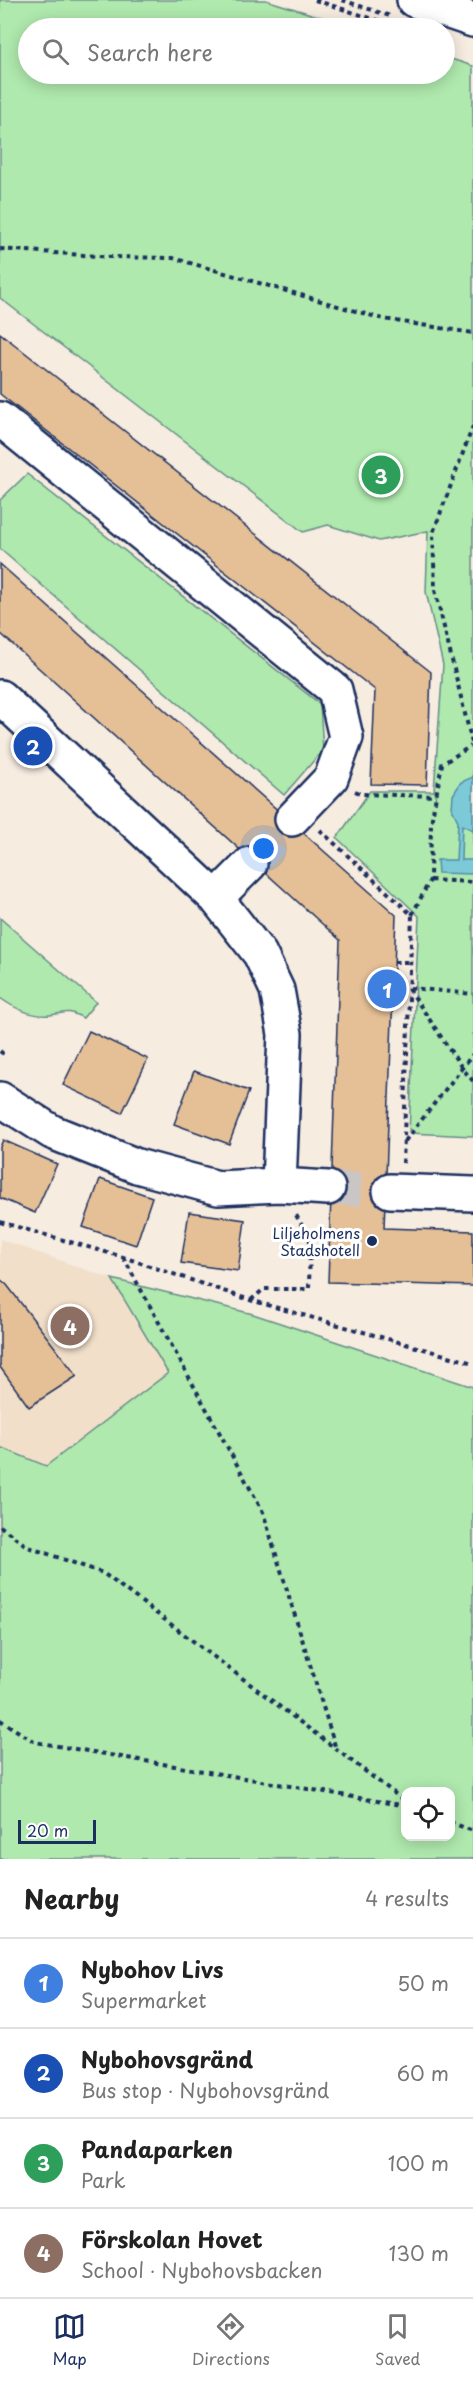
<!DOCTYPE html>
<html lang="en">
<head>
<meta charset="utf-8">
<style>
  body { margin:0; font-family:"Playpen Sans",sans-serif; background:#f2f2f2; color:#222 }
  .controls { position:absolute; right:18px; bottom:18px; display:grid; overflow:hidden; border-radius:12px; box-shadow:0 3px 15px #0003 }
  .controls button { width:54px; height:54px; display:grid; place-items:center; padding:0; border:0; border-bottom:2px solid #e0e0e0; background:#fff; color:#222; font:30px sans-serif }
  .scale { position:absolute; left:18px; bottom:15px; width:78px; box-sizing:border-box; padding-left:6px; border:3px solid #1b2f5e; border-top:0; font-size:16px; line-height:21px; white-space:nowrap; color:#1b2f5e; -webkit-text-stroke:4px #fff; paint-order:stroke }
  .you { position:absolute; left:264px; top:849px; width:21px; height:21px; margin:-15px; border:4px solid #fff; border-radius:50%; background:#1a73e8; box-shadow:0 0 0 9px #1a73e833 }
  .badge { display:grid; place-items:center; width:39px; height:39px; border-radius:50%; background:#1b2f5e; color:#fff; font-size:20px; font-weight:700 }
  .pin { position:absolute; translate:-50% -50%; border:3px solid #fff; box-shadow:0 2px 6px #0006 }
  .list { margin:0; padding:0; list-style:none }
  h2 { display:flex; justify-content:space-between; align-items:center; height:78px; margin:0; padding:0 24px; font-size:26px }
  h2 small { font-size:20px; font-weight:400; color:#767676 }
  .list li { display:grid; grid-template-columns:39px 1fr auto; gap:18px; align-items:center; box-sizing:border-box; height:90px; padding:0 24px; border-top:2px solid #e0e0e0 }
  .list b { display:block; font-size:22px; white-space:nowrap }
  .list p { margin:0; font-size:20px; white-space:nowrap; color:#767676 }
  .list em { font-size:20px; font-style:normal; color:#767676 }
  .icon { flex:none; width:33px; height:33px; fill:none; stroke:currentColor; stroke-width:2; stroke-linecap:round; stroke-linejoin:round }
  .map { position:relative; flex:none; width:473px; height:1859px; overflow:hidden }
  .search { position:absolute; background:#fff; box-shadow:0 3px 15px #0003; left:18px; right:18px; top:18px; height:66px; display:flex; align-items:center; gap:15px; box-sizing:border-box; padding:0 21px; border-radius:33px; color:#767676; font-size:22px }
  .sheet { height:438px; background:#fff }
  nav { display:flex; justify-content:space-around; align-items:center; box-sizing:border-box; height:84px; border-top:2px solid #e0e0e0; background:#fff; font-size:16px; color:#767676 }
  nav a { display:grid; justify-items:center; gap:3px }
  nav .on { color:#1b2f5e }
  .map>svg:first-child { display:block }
  .built { fill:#f2dfca }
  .green { fill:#afe9ad; stroke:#658c86; stroke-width:1.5; fill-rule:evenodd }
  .water { fill:#7bcad7; stroke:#558ca7; stroke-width:1.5 }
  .building { fill:#e5c096; stroke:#1b2f5e; stroke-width:1.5 }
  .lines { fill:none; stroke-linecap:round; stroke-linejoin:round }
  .minor-tunnel { stroke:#cbc6c6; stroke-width:33; stroke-dasharray:33 16; stroke-linecap:butt }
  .minor-casing { stroke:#1b2f5e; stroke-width:38 }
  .path { stroke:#1b2f5e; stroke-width:4; stroke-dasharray:4.5 4.5; stroke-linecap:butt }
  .minor { stroke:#fff; stroke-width:33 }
  .poi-dot { fill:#1b2f5e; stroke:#fff; stroke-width:2 }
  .labels { text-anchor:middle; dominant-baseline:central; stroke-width:6; stroke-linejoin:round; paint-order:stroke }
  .poi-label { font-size:15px; fill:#1b2f5e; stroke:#fff; text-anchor:end }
</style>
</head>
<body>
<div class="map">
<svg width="473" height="1859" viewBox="0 0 473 1859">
  <rect width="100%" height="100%" fill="#f7ece0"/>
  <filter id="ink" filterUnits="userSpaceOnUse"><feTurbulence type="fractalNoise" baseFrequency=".0167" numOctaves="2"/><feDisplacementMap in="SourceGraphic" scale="12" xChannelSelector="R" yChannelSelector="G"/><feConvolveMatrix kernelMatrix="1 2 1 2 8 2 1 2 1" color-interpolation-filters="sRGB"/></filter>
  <g filter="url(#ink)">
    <path class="built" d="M0 1239 112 1279 168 1373 46 1466 0 1447Z"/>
    <path class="green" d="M0 0H266L356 28H28V74H444L445 57 473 66V1136L409 1133 419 916 337 838 370 791H434L443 665 426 592 428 531 379 541 328 525 303 532 0 298Z
      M27 474 320 704 323 750 284 795 0 549V500Z
      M0 918 96 1002 83 1018C65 1009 68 1013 50 1015 32 1017 14 1008 0 998Z
      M112 1279 253 1314 473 1387V1859H0V1447L46 1466 168 1373ZM406 1792H450V1836H406Z"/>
    <path class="water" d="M473 777V830L462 825 461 860H473V874L438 873 437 860H456L458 821 452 809 453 795 461 782Z"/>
    <path class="building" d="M0 333 431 672 427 785 371 784 375 690 0 394Z
      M0 564 396 915 384 1228 473 1231V1286L328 1282 340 940 0 633Z
      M89 1031 148 1059 122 1113 63 1085Z
      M194 1071 249 1091 229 1144 174 1124Z
      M3 1140 57 1164 35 1213 0 1198V1147Z
      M100 1179 152 1197 136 1245 83 1227Z
      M189 1212 245 1220 238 1271 181 1263Z
      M0 1279 7 1285 77 1376 29 1407 0 1367Z"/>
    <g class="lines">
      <path class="minor-tunnel" d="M250 864 292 819
        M328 1188 390 1191"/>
      <g class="minor-casing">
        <path id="minor" d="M414 0 473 20
          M0 419 335 690 346 737 331 778 292 819
          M0 697 216 898 260 954 277 990 285 1034 279 1185
          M216 898 250 864
          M0 1099 52 1132 137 1166 218 1188 279 1185 328 1188
          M390 1191 473 1194"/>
      </g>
      <path class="path" d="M315 0 401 28
        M342 0 390 16
        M0 249 111 257 173 258 383 319 473 333
        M473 426 433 533 435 590 473 747
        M355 791 362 794 436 796
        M320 830 412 915 403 1164
        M430 880 473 882
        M412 915 430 880 431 823 442 764 471 746
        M394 962H410
        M410 988 473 994
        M409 989 462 1068 473 1081
        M0 1051 2 1053 0 1056
        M405 1141 473 1054
        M0 1222 123 1257 250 1300 473 1363
        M123 1257 263 1512 336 1749
        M251 1300 264 1289H309L310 1240 296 1215
        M0 1526 28 1547 103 1573 406 1802
        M0 1720 35 1742 406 1806
        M450 1822 473 1831"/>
      <use href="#minor" class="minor"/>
    </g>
  </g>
  <circle class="poi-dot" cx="372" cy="1241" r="6"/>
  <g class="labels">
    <g class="poi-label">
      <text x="360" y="1232">Liljeholmens<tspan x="360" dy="17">Stadshotell</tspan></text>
    </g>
  </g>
</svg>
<div class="controls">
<button><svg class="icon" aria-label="locate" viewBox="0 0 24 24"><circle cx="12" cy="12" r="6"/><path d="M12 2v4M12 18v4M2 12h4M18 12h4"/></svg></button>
</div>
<div class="scale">20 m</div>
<div class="you"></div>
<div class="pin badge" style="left:387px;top:989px;background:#3f7fe0">1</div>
<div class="pin badge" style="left:33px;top:746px;background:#1a4fb4">2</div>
<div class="pin badge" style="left:381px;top:475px;background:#2e9e5b">3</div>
<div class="pin badge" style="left:70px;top:1326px;background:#8d6e63">4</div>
<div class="search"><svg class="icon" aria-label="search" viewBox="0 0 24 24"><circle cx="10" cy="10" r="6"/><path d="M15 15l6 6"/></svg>Search here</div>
</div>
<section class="sheet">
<h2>Nearby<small>4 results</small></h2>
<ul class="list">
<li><span class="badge" style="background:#3f7fe0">1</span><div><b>Nybohov Livs</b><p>Supermarket</p></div><em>50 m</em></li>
<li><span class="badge" style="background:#1a4fb4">2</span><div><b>Nybohovsgränd</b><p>Bus stop · Nybohovsgränd</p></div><em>60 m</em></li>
<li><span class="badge" style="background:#2e9e5b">3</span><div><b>Pandaparken</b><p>Park</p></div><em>100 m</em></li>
<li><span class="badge" style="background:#8d6e63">4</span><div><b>Förskolan Hovet</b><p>School · Nybohovsbacken</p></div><em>130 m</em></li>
</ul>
</section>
<nav>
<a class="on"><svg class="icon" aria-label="map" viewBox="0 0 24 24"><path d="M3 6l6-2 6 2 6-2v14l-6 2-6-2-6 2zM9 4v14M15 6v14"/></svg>Map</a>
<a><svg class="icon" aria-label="directions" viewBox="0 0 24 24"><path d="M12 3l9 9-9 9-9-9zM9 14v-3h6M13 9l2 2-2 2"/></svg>Directions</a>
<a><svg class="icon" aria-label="saved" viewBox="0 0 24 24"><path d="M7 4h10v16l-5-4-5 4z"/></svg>Saved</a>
</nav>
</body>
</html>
